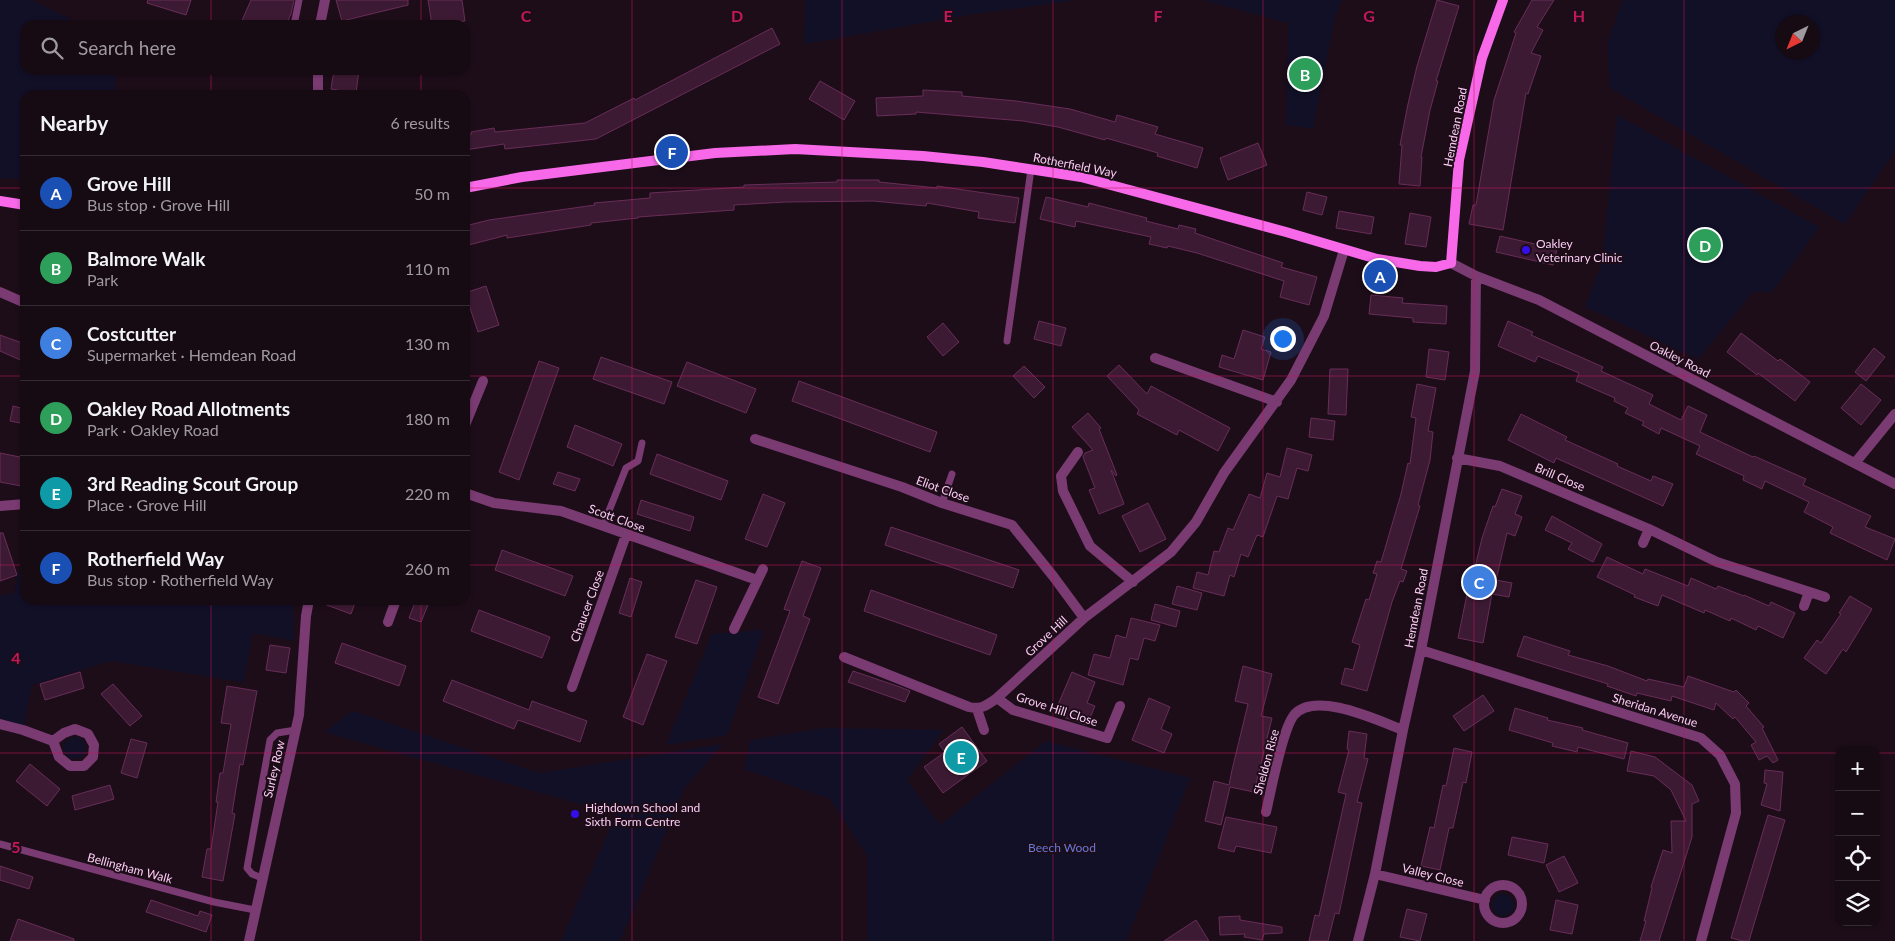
<!DOCTYPE html>
<html lang="en">
<head>
<meta charset="utf-8">
<style>
  body { margin:0; font-family:Lato,sans-serif; background:#1f131c; color:#f1f3f6 }
  .controls { position:absolute; right:15px; bottom:15px; display:grid; overflow:hidden; border-radius:10px; box-shadow:0 1px 4px #0004 }
  .controls button { width:45px; height:45px; display:grid; place-items:center; padding:0; border:0; border-bottom:1px solid #352b33; background:#160a13; color:#f1f3f6; font:25px sans-serif }
  .compass { position:absolute; left:1775px; top:15px; width:45px; height:45px; border-radius:50%; background:#160a13; box-shadow:0 1px 4px #0004; rotate:223deg }
  .you { position:absolute; left:1282px; top:338px; width:18px; height:18px; margin:-12px; border:4px solid #fff; border-radius:50%; background:#1a73e8; box-shadow:0 0 0 8px #1a73e833 }
  .badge { display:grid; place-items:center; width:32px; height:32px; border-radius:50%; background:#8c9099; color:#fff; font-size:16px; font-weight:700 }
  .pin { position:absolute; translate:-50% -50%; border:2px solid #fff; box-shadow:0 1px 5px #0006 }
  .list { margin:0; padding:0; list-style:none }
  h2 { display:flex; justify-content:space-between; align-items:center; height:65px; margin:0; padding:0 20px; font-size:21px }
  h2 small { font-size:16px; font-weight:400; color:#9e9aa0 }
  .list li { display:grid; grid-template-columns:32px 1fr auto; gap:15px; align-items:center; box-sizing:border-box; height:75px; padding:0 20px; border-top:1px solid #352b33 }
  .list b { display:block; font-size:19px; white-space:nowrap }
  .list p { margin:0; font-size:16px; white-space:nowrap; color:#9e9aa0 }
  .list em { font-size:16px; font-style:normal; color:#9e9aa0 }
  .icon { flex:none; width:28px; height:28px; fill:none; stroke:currentColor; stroke-width:2; stroke-linecap:round; stroke-linejoin:round }
  .map { position:relative; flex:none; width:1895px; height:941px; overflow:hidden }
  .search { position:absolute; background:#160a13; box-shadow:0 1px 4px #0004; left:20px; top:20px; width:450px; height:55px; display:flex; align-items:center; gap:12px; box-sizing:border-box; padding:0 18px; border-radius:15px; color:#9e9aa0; font-size:19px }
  .panel { position:absolute; background:#160a13; box-shadow:0 1px 4px #0004; left:20px; top:90px; width:450px; height:515px; border-radius:15px }
  .map>svg:first-child { display:block }
  .green { fill:#111027; fill-rule:evenodd }
  .building { fill:#3d1a33; stroke:#682d58 }
  .lines { fill:none; stroke-linecap:round; stroke-linejoin:round }
  .lane { stroke:#7a3a72; stroke-width:7 }
  .street { stroke:#7a3a72; stroke-width:10 }
  .secondary { stroke:#f769e8; stroke-width:10 }
  .grid { fill:none; stroke:#c2185b; stroke-width:1; stroke-opacity:0.55 }
  .poi-dot { fill:#340de7; stroke:#1d0d19; stroke-width:2 }
  .labels { text-anchor:middle; dominant-baseline:central; stroke-width:4; stroke-linejoin:round; paint-order:stroke }
  .street-label { font-size:12px; fill:#fcccf3; stroke:#1d0d19 }
  .poi-label { font-size:12px; fill:#fcccf3; stroke:#1d0d19; text-anchor:start }
  .park-label { font-size:12px; fill:#6579d9; stroke:#1d0d19 }
  .grid-label { font-size:16px; text-anchor:middle; font-weight:bold; fill:#c2185b; stroke:#1d0d19; stroke-width:4; stroke-linejoin:round; paint-order:stroke }
</style>
</head>
<body>
<div class="map">
<svg width="1895" height="941" viewBox="0 0 1895 941">
  <rect width="100%" height="100%" fill="#1d0d19"/>
  <path class="green" d="M0 0H32L82 25H25V70H116L115 95H25V179L0 178Z
    M805 0H1077L980 13 804 44Z
    M1203 0H1342L1335 17 1313 129 1286 125 1288 23Z
    M1623 0H1895V151L1845 224 1610 88 1607 44ZM1782 22H1812V52H1782Z
    M1617 115 1819 227 1772 292H1753L1698 359 1585 307 1602 263Z
    M25 543V600H293L294 641 253 633 243 682 111 661 32 685 23 730 0 725V595L14 594Z
    M764 630 727 735 666 745 712 634Z
    M353 711 539 773 723 744 685 787 620 941H561L616 814 324 732Z
    M824 728 944 730 907 780 940 825 1046 741 1190 778 1126 941H867V856L830 799 744 769 751 740Z
    M64 748a11 11 0 1 1 22 0a11 11 0 1 1-22 0Z
    M1492 905a11 11 0 1 1 22 0a11 11 0 1 1-22 0Z"/>
  <path class="building" d="M148 0H191L186 15 147 3Z
    M251 0H294L291 14 286 25H240Z
    M336 0H408V5L342 21Z
    M428 0H462L465 21 432 25Z
    M1437 0 1459 6 1436 81H1438L1430 110 1421 157H1422L1420 186 1399 184 1402 145H1400L1408 104 1417 66Z
    M1532 0H1554L1537 27 1543 30 1531 53 1541 56 1528 94 1526 93 1503 230 1469 224 1473 205H1476L1494 100 1516 33 1514 32Z
    M772 28 780 44 596 139 505 149 504 144 465 150V135L472 134 471 132 494 128 495 132 585 123 634 98 635 100Z
    M334 70H359L356 93 331 89Z
    M820 81 855 101 844 120 809 99Z
    M923 90 962 92V96L1016 101 1070 109 1115 122 1117 115 1158 127 1155 134 1203 148 1197 168 1157 156 1158 153 1106 138 1105 140 1058 127 1023 121 916 112V114L877 116 876 98 923 96Z
    M1258 143 1267 165 1228 180 1220 158Z
    M837 180H879V182L937 188V186L1019 198 1015 223 978 218 979 212 927 203 926 206 873 201 786 202 734 205V210L638 217V218L591 223V225L507 238V235L465 246V226L489 220 595 205 594 203 650 198V193L744 187V185L837 182Z
    M1307 192 1327 197 1322 215 1303 210Z
    M1046 197 1088 207 1089 203 1147 218 1146 221 1178 229 1179 225 1196 229 1195 233 1283 263 1281 267 1317 277 1309 305 1280 297 1284 281 1197 253 1168 246 1167 248 1149 244 1151 237 1076 221 1075 227 1040 219Z
    M1339 211 1374 217 1371 234 1336 228Z
    M1410 213 1431 217 1426 247 1405 244Z
    M1500 236 1557 249 1553 265 1496 252Z
    M486 286 499 325 478 332 465 293Z
    M1371 295 1403 298 1402 303 1447 306 1446 324 1413 322V318L1369 314Z
    M1039 321 1066 328 1061 346 1034 339Z
    M1508 321 1533 332 1531 335 1603 367 1601 371 1653 395 1649 404 1681 420 1688 406 1707 415 1700 432 1753 457 1754 456 1806 479 1803 485 1871 516 1865 527 1895 539 1887 560 1830 533 1833 527 1804 512 1809 502 1765 481 1762 489 1743 480 1744 476 1696 454 1700 446 1661 428 1659 434 1642 425 1644 422 1625 413 1628 408 1614 401 1615 398 1576 381 1579 373 1538 356 1535 362 1498 346Z
    M943 323 959 342 943 356 927 337Z
    M1243 330 1265 337 1261 349 1271 352 1263 380 1219 367 1222 355 1234 359Z
    M1741 333 1778 361 1780 359 1810 382 1795 401 1758 373 1757 375 1727 352Z
    M0 335 25 344V362L0 351Z
    M1874 348 1885 357 1866 381 1855 372Z
    M1429 349 1449 352 1445 380 1426 377Z
    M601 357 672 382 664 404 593 379Z
    M539 361 559 368 519 480 499 472Z
    M687 362 756 389 746 413 677 386Z
    M1119 365 1147 394 1151 386 1230 428 1218 451 1179 430 1177 435 1137 414 1139 410 1107 376Z
    M1024 366 1045 387 1034 398 1013 376Z
    M1330 369H1348L1346 415 1328 414Z
    M799 381 937 432 930 452 792 401Z
    M1417 384 1436 388 1428 431 1433 432 1430 460 1418 505 1420 506 1401 569 1407 571 1403 582 1400 581 1392 602 1367 691 1341 684 1345 668 1353 670 1360 645 1352 642 1366 599 1369 600 1377 574 1373 573 1377 561 1381 562 1401 494 1408 463 1410 464 1416 418 1411 417Z
    M1861 384 1881 400 1861 425 1841 408Z
    M13 406 25 409V424L10 421Z
    M1088 413 1101 428 1099 429 1117 475 1116 476 1111 470 1124 504 1099 514 1089 490 1095 488 1083 457 1085 453 1093 450 1072 427Z
    M1521 414 1567 437 1565 440 1618 464 1617 466 1651 481 1653 476 1673 484 1663 506 1556 458 1554 463 1508 440Z
    M1311 418 1335 421 1333 440 1309 437Z
    M575 425 622 444 613 466 567 447Z
    M1287 448 1312 455 1308 471 1297 468 1288 499 1277 496 1263 537 1257 535 1248 557 1241 554 1234 577 1230 575 1224 596 1193 588 1197 572 1208 575 1214 551 1219 552 1228 528 1233 530 1249 494 1260 498 1267 473 1280 477Z
    M0 453 25 458 21 486 0 482Z
    M657 454 728 481 721 500 650 474Z
    M558 472 580 479 575 491 553 484Z
    M1502 489 1522 496 1515 514 1522 517 1515 536 1507 533 1496 580 1512 583 1509 597 1492 594 1483 643 1458 638 1471 575 1473 576 1482 538 1493 506 1495 507Z
    M763 494 785 503 767 547 745 539Z
    M641 500 694 517 690 531 637 514Z
    M1148 503 1166 539 1140 552 1122 516Z
    M1552 516 1602 544 1593 562 1568 549 1572 543 1545 530Z
    M891 527 1019 570 1013 588 885 545Z
    M0 533H3L17 575 0 581Z
    M502 550 573 576 565 596 495 570Z
    M1607 557 1643 574 1645 569 1688 586 1691 578 1716 589 1718 586 1744 596V595L1769 606 1771 602 1795 613 1783 638 1758 626 1756 630 1731 618 1730 621 1705 610 1704 613 1662 595 1658 606 1634 597 1635 595 1597 577Z
    M802 561 821 568 803 616 810 619 778 704 758 697 790 611 784 609Z
    M630 578 642 582 631 617 619 613Z
    M696 580 717 587 697 644 675 637Z
    M1177 586 1202 593 1197 610 1172 604Z
    M871 590 997 635 990 655 864 611Z
    M1850 596 1872 609 1846 652 1843 649 1826 674 1804 658 1817 640 1821 643 1841 614 1839 613Z
    M316 600H356L351 614 316 601Z
    M416 600H430L421 622 409 618Z
    M1155 604 1180 611 1176 627 1151 620Z
    M479 610 550 637 542 658 471 631Z
    M1131 618 1160 625 1155 641 1144 638 1138 660 1130 658 1123 685 1088 675 1094 654 1110 658 1116 635 1126 638Z
    M1524 636 1570 651 1568 655 1608 666 1647 681 1648 679 1684 687 1688 676 1734 692 1736 690 1749 703 1746 706 1764 727 1762 728 1778 760 1773 763 1767 756 1759 760 1751 745 1756 742 1735 717 1733 719 1716 703 1714 710 1672 696 1671 701 1637 693 1636 696 1607 686 1608 684 1517 656Z
    M342 643 406 666 399 686 335 663Z
    M270 645 290 648 286 673 266 670Z
    M647 654 667 661 643 725 623 717Z
    M1243 666 1272 674 1261 716 1272 718 1254 792 1230 787 1221 825 1205 821 1214 781 1229 785 1232 770 1248 704 1235 701Z
    M853 671 900 687 910 691 905 702 848 682Z
    M80 672 84 688 45 700 40 684Z
    M1072 672 1095 682 1087 703 1095 706 1087 725 1054 714Z
    M452 680 529 710 532 701 587 721 580 742 518 720 514 729 443 701Z
    M113 684 142 716 130 726 101 694Z
    M227 686 257 691 243 765 240 764 232 813 235 814 223 881 202 877 207 849H211L218 802H216L220 773H223L231 724 221 723Z
    M1483 695 1494 711 1464 731 1453 716Z
    M1149 698 1170 707 1161 729 1172 734 1164 753 1132 740Z
    M1515 708 1548 718 1547 720 1583 728 1582 730 1628 743 1624 759 1578 747 1577 752 1552 746 1553 743 1509 730Z
    M962 727 987 761 943 793 924 767 945 752 939 744Z
    M1349 731 1367 734 1364 758 1368 759 1357 802 1362 803 1339 914 1335 913 1328 941H1309L1315 915 1319 916 1346 794 1338 792 1349 750 1347 749Z
    M131 739 147 743 137 778 121 773Z
    M1454 748 1472 752 1466 783 1463 782 1453 828H1449L1440 870 1421 866 1430 827 1434 828 1443 785 1446 786Z
    M1631 751 1655 757 1692 785 1699 801 1692 804V837L1659 941H1640L1646 921H1644L1652 888 1651 887 1663 850 1672 853 1671 821H1686L1671 790 1654 776 1627 771Z
    M30 764 60 789 47 806 16 781Z
    M1765 770 1783 772 1780 811 1761 805 1767 784 1764 783Z
    M110 785 114 799 75 810 72 796Z
    M1768 815 1785 820 1749 941H1743L1731 938Z
    M1226 817 1277 827 1271 853 1236 846 1234 852 1218 848Z
    M1512 837 1548 844 1544 863 1508 855Z
    M1564 856 1578 883 1559 892 1546 865Z
    M0 866 33 877 29 889 0 880Z
    M151 900 198 916 200 911 212 915 206 932 146 912Z
    M1556 900 1578 905 1572 934 1550 930Z
    M1407 909 1427 914 1420 941 1400 937Z
    M1240 916V920L1282 927V933L1264 934 1262 940 1244 937 1245 934 1220 935 1219 917Z
    M18 919 74 939V941H10Z
    M1196 920 1209 941H1164Z"/>
  <g class="lines">
    <path class="lane" d="M294 25 299 0
      M1007 341 1031 169
      M942 503 952 474
      M603 526 626 468 638 461 642 443
      M0 844 214 902 255 910
      M262 878 252 874 247 868 270 740 277 733 296 730"/>
    <path class="street" d="M320 25 325 0
      M318 70V95
      M1451 263 1476 276 1539 300 1895 484
      M0 292 25 303
      M1155 358 1277 402
      M465 425 483 381
      M755 439 902 487 942 503 1012 525 1053 576 1084 618
      M1078 452 1061 476 1063 491 1090 546 1133 582
      M1457 458 1500 466 1649 529 1717 562 1825 597
      M1855 463 1895 414
      M465 493 494 503 561 511 757 580
      M0 506 25 504
      M1643 543 1649 529
      M1804 606 1809 592
      M388 622 396 600
      M734 629 763 569
      M1421 650 1701 738 1720 755 1735 784 1736 813 1701 941
      M844 657 969 707C981 710 987 705 997 698L1084 618 1171 552 1196 522 1224 473 1291 380 1324 316 1344 250
      M572 687 626 535
      M997 698 1013 710 1107 738 1120 706
      M977 709 984 730
      M0 724 23 730 53 741
      M75 729 88 734 94 745 93 757 84 766H70L59 757 53 741 64 733Z
      M1266 812C1271 791 1282 730 1294 715 1315 690 1379 721 1403 730
      M1375 874 1485 900
      M1484 904a19 19 0 1 1 38 0a19 19 0 1 1-38 0Z
      M249 941 299 715 306 616 309 600
      M1358 941 1375 874 1403 730 1421 650 1475 371 1476 276"/>
    <path class="secondary" d="M465 188 522 177 715 153 795 149 923 156 983 162 1081 177 1286 232 1377 259 1420 266 1436 267 1451 263 1459 160 1482 58 1503 0
      M0 201 25 205"/>
  </g>
  <path class="grid" d="M211 0V25M421 0V25M632 0V941M842 0V941M1053 0V941M1263 0V941M1474 0V941M1684 0V941M211 70V95M421 70V95M0 188H25M465 188H1895M0 376H25M465 376H1895M0 565H25M465 565H1895M211 600V941M421 600V941M0 753H1839M1876 753H1895"/>
  <g class="poi-dot">
    <circle cx="1526" cy="250" r="5"/>
    <circle cx="575" cy="814" r="5"/>
  </g>
  <g class="labels">
    <g class="street-label">
      <text transform="translate(1455 127) rotate(-79)">Hemdean Road</text>
      <text transform="translate(1075 165) rotate(11)">Rotherfield Way</text>
      <text transform="translate(1680 359) rotate(27)">Oakley Road</text>
      <text transform="translate(1560 477) rotate(23)">Brill Close</text>
      <text transform="translate(943 489) rotate(20)">Eliot Close</text>
      <text transform="translate(617 518) rotate(20)">Scott Close</text>
      <text transform="translate(587 606) rotate(-70)">Chaucer Close</text>
      <text transform="translate(1416 608) rotate(-79)">Hemdean Road</text>
      <text transform="translate(1046 636) rotate(-43)">Grove Hill</text>
      <text transform="translate(1057 709) rotate(18)">Grove Hill Close</text>
      <text transform="translate(1655 710) rotate(17)">Sheridan Avenue</text>
      <text transform="translate(1266 762) rotate(-75)">Sheldon Rise</text>
      <text transform="translate(274 769) rotate(-77)">Surley Row</text>
      <text transform="translate(130 868) rotate(15)">Bellingham Walk</text>
      <text transform="translate(1433 875) rotate(14)">Valley Close</text>
    </g>
    <g class="poi-label">
      <text x="1536" y="243">Oakley<tspan x="1536" dy="14">Veterinary Clinic</tspan></text>
      <text x="585" y="807">Highdown School and<tspan x="585" dy="14">Sixth Form Centre</tspan></text>
    </g>
    <g class="park-label">
      <text x="1062" y="847">Beech Wood</text>
    </g>
  </g>
  <g class="grid-label">
    <text x="526" y="22">C</text>
    <text x="737" y="22">D</text>
    <text x="948" y="22">E</text>
    <text x="1158" y="22">F</text>
    <text x="1369" y="22">G</text>
    <text x="1579" y="22">H</text>
    <text x="16" y="664">4</text>
    <text x="16" y="853">5</text>
  </g>
</svg>
<div class="controls">
<button>+</button>
<button>−</button>
<button><svg class="icon" aria-label="locate" viewBox="0 0 24 24"><circle cx="12" cy="12" r="6"/><path d="M12 2v4M12 18v4M2 12h4M18 12h4"/></svg></button>
<button><svg class="icon" aria-label="layers" viewBox="0 0 24 24"><path d="M12 4l9 5-9 5-9-5zM3 14l9 5 9-5"/></svg></button>
</div>
<svg class="compass" viewBox="-18 -18 36 36"><path d="M0-13l5 13h-10z" fill="#e53935"/><path d="M0 13l5-13h-10z" fill="#9e9aa0"/></svg>
<div class="you"></div>
<div class="pin badge" style="left:1380px;top:276px;background:#1a4fb4">A</div>
<div class="pin badge" style="left:1305px;top:74px;background:#2e9e5b">B</div>
<div class="pin badge" style="left:1479px;top:582px;background:#3f7fe0">C</div>
<div class="pin badge" style="left:1705px;top:245px;background:#2e9e5b">D</div>
<div class="pin badge" style="left:961px;top:757px;background:#0f9aa8">E</div>
<div class="pin badge" style="left:672px;top:152px;background:#1a4fb4">F</div>
<div class="search"><svg class="icon" aria-label="search" viewBox="0 0 24 24"><circle cx="10" cy="10" r="6"/><path d="M15 15l6 6"/></svg>Search here</div>
<section class="panel">
<h2>Nearby<small>6 results</small></h2>
<ul class="list">
<li><span class="badge" style="background:#1a4fb4">A</span><div><b>Grove Hill</b><p>Bus stop · Grove Hill</p></div><em>50 m</em></li>
<li><span class="badge" style="background:#2e9e5b">B</span><div><b>Balmore Walk</b><p>Park</p></div><em>110 m</em></li>
<li><span class="badge" style="background:#3f7fe0">C</span><div><b>Costcutter</b><p>Supermarket · Hemdean Road</p></div><em>130 m</em></li>
<li><span class="badge" style="background:#2e9e5b">D</span><div><b>Oakley Road Allotments</b><p>Park · Oakley Road</p></div><em>180 m</em></li>
<li><span class="badge" style="background:#0f9aa8">E</span><div><b>3rd Reading Scout Group</b><p>Place · Grove Hill</p></div><em>220 m</em></li>
<li><span class="badge" style="background:#1a4fb4">F</span><div><b>Rotherfield Way</b><p>Bus stop · Rotherfield Way</p></div><em>260 m</em></li>
</ul>
</section>
</div>
</body>
</html>
